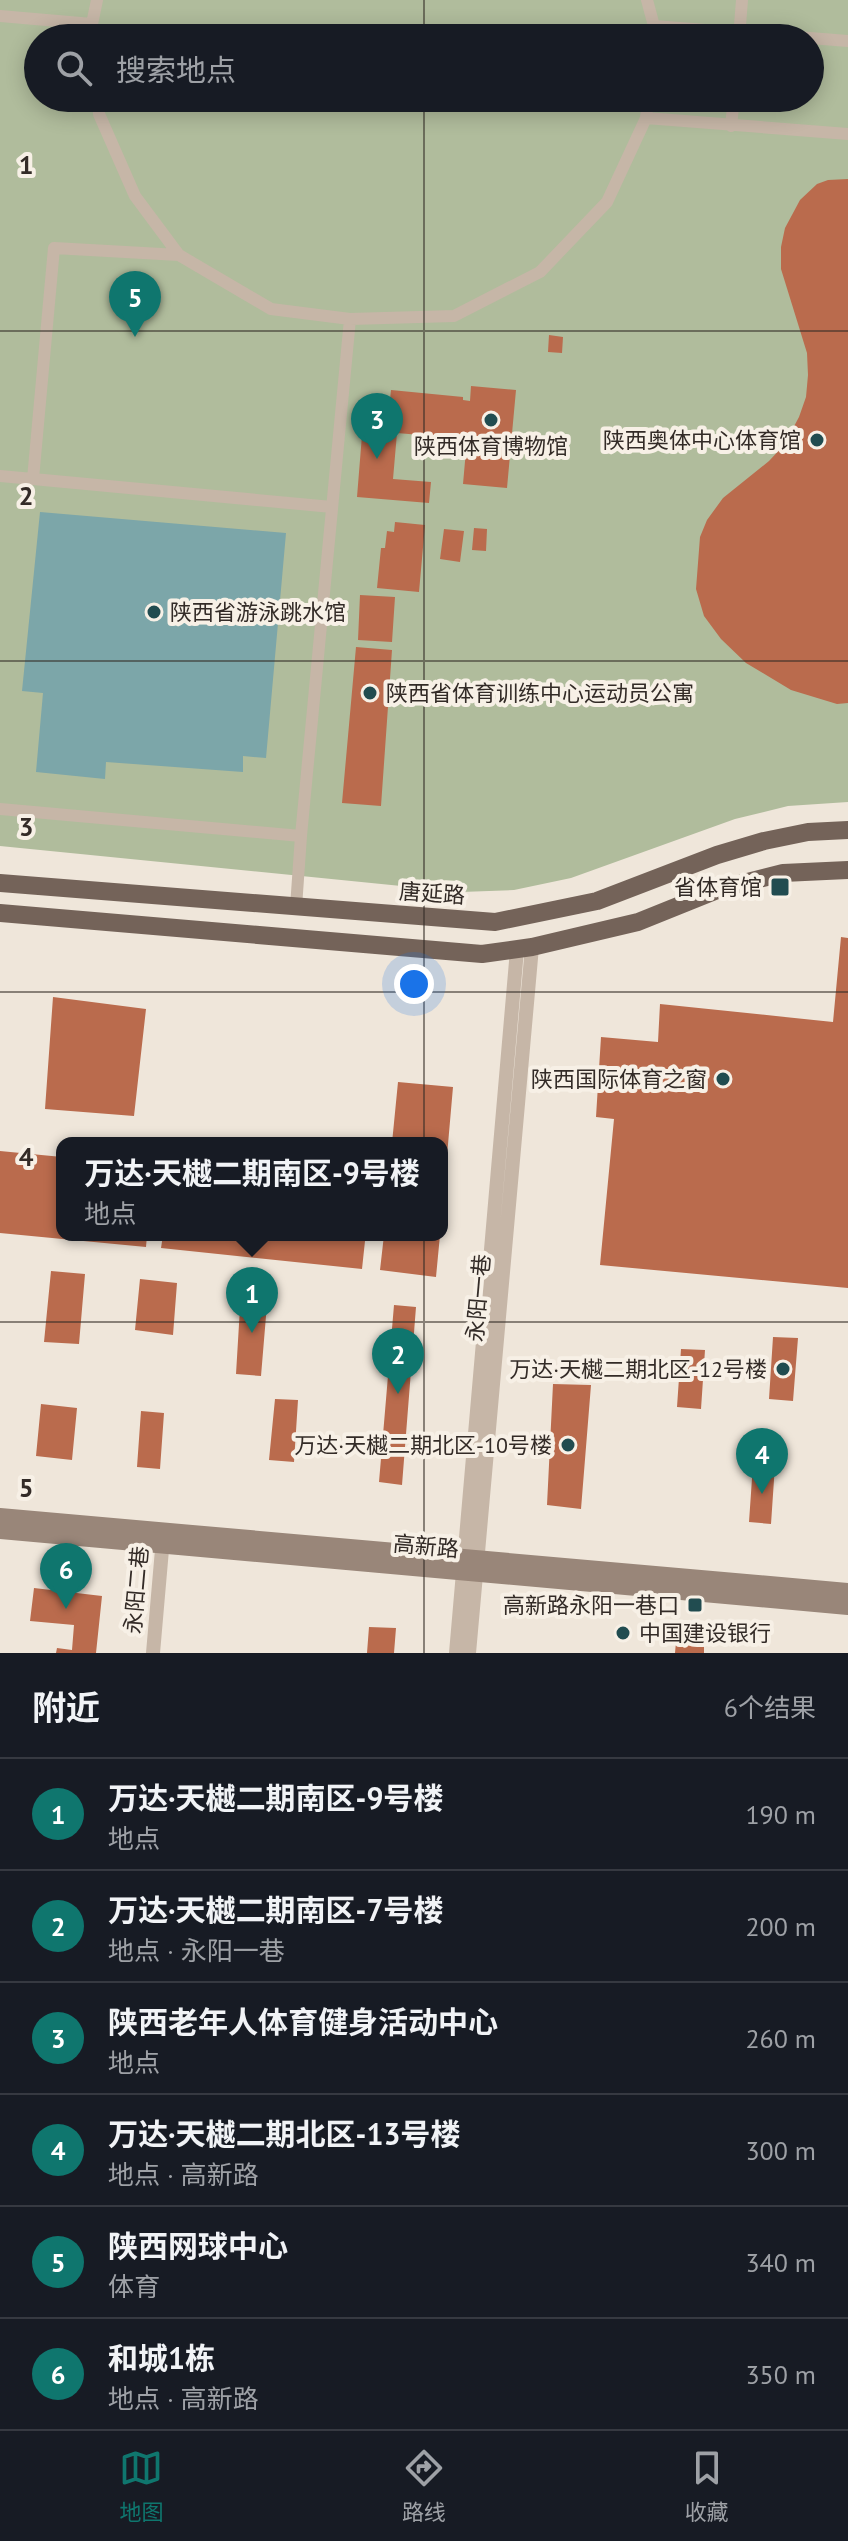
<!DOCTYPE html>
<html lang="zh">
<head>
<meta charset="utf-8">
<style>
  body { margin:0; font-family:"PT Sans","Noto Sans SC",sans-serif; background:#242831; color:#f1f3f6 }
  .you { position:absolute; left:414px; top:984px; width:28px; height:28px; margin:-20px; border:6px solid #fff; border-radius:50%; background:#1a73e8; box-shadow:0 0 0 12px #1a73e833 }
  .badge { display:grid; place-items:center; width:52px; height:52px; border-radius:50%; background:#0f766e; color:#fff; font-size:26px; font-weight:700 }
  .pin { position:absolute; translate:-50% -66px; filter:drop-shadow(0 2px 4px #0008) }
  .pin::after { content:''; position:absolute; top:42px; width:28px; height:24px; background:inherit; clip-path:polygon(0 0,100% 0,50% 100%) }
  .popup { position:absolute; left:56px; top:1137px; width:392px; height:104px; box-sizing:border-box; display:grid; place-content:center; border-radius:16px; background:#171b24; filter:drop-shadow(0 2px 6px #0005); font-size:26px; white-space:nowrap; color:#9ea1a6 }
  .popup b { font-size:30px; color:#f1f3f6 }
  .popup::after { content:''; position:absolute; left:50%; top:100%; margin-left:-16px; border:16px solid transparent; border-top-color:#171b24 }
  .list { margin:0; padding:0; list-style:none }
  h2 { display:flex; justify-content:space-between; align-items:center; height:104px; margin:0; padding:0 32px; font-size:34px }
  h2 small { font-size:26px; font-weight:400; color:#9ea1a6 }
  .list li { display:grid; grid-template-columns:52px 1fr auto; gap:24px; align-items:center; box-sizing:border-box; height:112px; padding:0 32px; border-top:2px solid #363941 }
  .list b { display:block; font-size:30px; white-space:nowrap }
  .list p { margin:0; font-size:26px; white-space:nowrap; color:#9ea1a6 }
  .list em { font-size:26px; font-style:normal; color:#9ea1a6 }
  .icon { flex:none; width:44px; height:44px; fill:none; stroke:currentColor; stroke-width:2; stroke-linecap:round; stroke-linejoin:round }
  .map { position:relative; flex:none; width:848px; height:1653px; overflow:hidden }
  .search { position:absolute; background:#171b24; box-shadow:0 4px 20px #0003; left:24px; right:24px; top:24px; height:88px; display:flex; align-items:center; gap:20px; box-sizing:border-box; padding:0 28px; border-radius:44px; color:#9ea1a6; font-size:30px }
  .sheet { height:776px; background:#171b24 }
  nav { display:flex; justify-content:space-around; align-items:center; box-sizing:border-box; height:112px; border-top:2px solid #363941; background:#171b24; font-size:22px; color:#9ea1a6 }
  nav a { display:grid; justify-items:center; gap:4px }
  nav .on { color:#0f766e }
  .map>svg:first-child { display:block }
  .green { fill:#b0bc9c; fill-rule:evenodd }
  .water { fill:#7ca6a9 }
  .building { fill:#ba6b4d }
  .lines { fill:none; stroke-linecap:round; stroke-linejoin:round }
  .minor { stroke:#c6b6a7; stroke-width:12 }
  .tertiary { stroke:#c6b6a7; stroke-width:14 }
  .secondary { stroke:#998679; stroke-width:16 }
  .primary { stroke:#746359; stroke-width:18 }
  .grid { fill:none; stroke:#332b27; stroke-width:2; stroke-opacity:0.55 }
  .poi-dot { fill:#214c50; stroke:#f7f0e6; stroke-width:3 }
  .labels { text-anchor:middle; dominant-baseline:central; stroke-width:8; stroke-linejoin:round; paint-order:stroke }
  .poi-label { font-size:22px; fill:#332b27; stroke:#f7f0e6; text-anchor:end }
  .street-label { font-size:22px; fill:#332b27; stroke:#f7f0e6 }
  .grid-label { font-size:26px; text-anchor:middle; font-weight:bold; fill:#332b27; stroke:#f7f0e6; stroke-width:8; stroke-linejoin:round; paint-order:stroke }
</style>
</head>
<body>
<div class="map">
<svg width="848" height="1653" viewBox="0 0 848 1653">
  <rect width="100%" height="100%" fill="#efe6da"/>
  <path class="green" d="M0 0H848V802L788 806 735 819 571 878 514 890 461 892 0 846ZM38 38H810V98H38Z"/>
  <path class="water" d="M40 512 286 533 266 758 243 756V772L106 762 105 779 36 772 43 693 22 691Z"/>
  <path class="building" d="M848 179V703L837 704 791 690 746 663 721 639 704 616 696 589 700 537 707 520 723 498 769 461 784 445 799 417 806 397 808 375 807 353 781 269V247L785 228 800 200 817 184 828 180Z
    M549 335 563 337 562 353 548 352Z
    M471 386 516 390 507 488 463 484 467 439 397 433 393 479 431 482 429 503 357 497 365 398 390 400 391 390 463 397V400L470 401Z
    M395 522 425 525 419 592 377 588 381 548H385L387 531 394 532Z
    M474 528 487 529 486 551 472 550Z
    M444 529 464 531 460 562 440 559Z
    M360 595 395 597 392 642 358 640Z
    M356 647 392 650 381 806 342 803Z
    M841 937 848 938V1288L600 1265 614 1119 596 1117 601 1037 658 1042 660 1004 833 1022Z
    M53 997 146 1009 134 1116 45 1109Z
    M398 1082 453 1087 444 1190H442V1143H392Z
    M0 1151 62 1157V1235H147L146 1247 0 1233Z
    M163 1235H293L365 1241 362 1269 161 1248Z
    M384 1235H440L436 1277 380 1270Z
    M51 1271 85 1274 79 1344 44 1342Z
    M140 1279 177 1283 173 1335 135 1330Z
    M241 1291 268 1292 261 1376 236 1374Z
    M394 1305 416 1307 402 1485 379 1482Z
    M773 1337 798 1338 793 1401 769 1399Z
    M681 1349 705 1350 701 1409 677 1407Z
    M553 1384 591 1385 581 1509 547 1505Z
    M275 1399 298 1400 294 1462 269 1460Z
    M41 1404 77 1408 72 1460 36 1456Z
    M141 1411 164 1413 160 1469 137 1467Z
    M753 1464 775 1465 771 1524 749 1522Z
    M34 1588 102 1596 96 1653H56L57 1648 72 1650 74 1625 30 1621Z
    M369 1627 396 1628 394 1653H367Z
    M676 1642 704 1644V1653H675Z"/>
  <g class="lines">
    <path class="minor" d="M647 0 654 26 653 38
      M0 16 92 24
      M654 26 810 38
      M93 38 92 24 97 0
      M739 38 742 0
      M810 38 848 41
      M98 98 99 114 135 196 179 255 271 309 350 319 454 316 540 272 607 202 646 118 648 98
      M646 118 848 134
      M731 126 734 98
      M0 476 33 479 54 248 179 255
      M33 479 332 507
      M0 809 301 836 350 319
      M296 907 301 836"/>
    <path class="tertiary" d="M153 1653 163 1538
      M456 1653 517 950
      M469 1653 532 947"/>
    <path class="secondary" d="M0 1516 848 1591
      M0 1531 848 1607"/>
    <path class="primary" d="M0 883 495 922 597 901 717 855 764 841 808 832 848 830
      M0 913 482 954 532 947 638 922 720 889 783 873 848 870"/>
  </g>
  <path class="grid" d="M424 0V38M424 98V1653M0 331H848M0 661H848M0 992H848M0 1322H848"/>
  <g class="poi-dot">
    <circle cx="491" cy="420" r="8"/>
    <circle cx="817" cy="440" r="8"/>
    <circle cx="154" cy="612" r="8"/>
    <circle cx="370" cy="693" r="8"/>
    <rect x="770" y="877" width="20" height="20" rx="4"/>
    <circle cx="723" cy="1079" r="8"/>
    <circle cx="783" cy="1369" r="8"/>
    <circle cx="568" cy="1445" r="8"/>
    <rect x="687" y="1597" width="16" height="16" rx="4"/>
    <circle cx="623" cy="1633" r="8"/>
  </g>
  <g class="labels">
    <g class="poi-label">
      <text x="801" y="440">陕西奥体中心体育馆</text>
      <text x="491" y="446" text-anchor="middle">陕西体育博物馆</text>
      <text x="170" y="612" text-anchor="start">陕西省游泳跳水馆</text>
      <text x="386" y="693" text-anchor="start">陕西省体育训练中心运动员公寓</text>
      <text x="762" y="887">省体育馆</text>
      <text x="707" y="1079">陕西国际体育之窗</text>
      <text x="767" y="1369">万达·天樾二期北区-12号楼</text>
      <text x="552" y="1445">万达·天樾二期北区-10号楼</text>
      <text x="679" y="1605">高新路永阳一巷口</text>
      <text x="639" y="1633" text-anchor="start">中国建设银行</text>
    </g>
    <g class="street-label">
      <text transform="translate(432 893) rotate(4)">唐延路</text>
      <text transform="translate(478 1298) rotate(-85)">永阳一巷</text>
      <text transform="translate(426 1546) rotate(5)">高新路</text>
      <text transform="translate(136 1590) rotate(-85)">永阳二巷</text>
    </g>
  </g>
  <g class="grid-label">
    <text x="26" y="174">1</text>
    <text x="26" y="505">2</text>
    <text x="26" y="836">3</text>
    <text x="26" y="1166">4</text>
    <text x="26" y="1497">5</text>
  </g>
</svg>
<div class="you"></div>
<div class="pin badge" style="left:252px;top:1333px">1</div>
<div class="popup"><b>万达·天樾二期南区-9号楼</b>地点</div>
<div class="pin badge" style="left:398px;top:1394px">2</div>
<div class="pin badge" style="left:377px;top:459px">3</div>
<div class="pin badge" style="left:762px;top:1494px">4</div>
<div class="pin badge" style="left:135px;top:337px">5</div>
<div class="pin badge" style="left:66px;top:1609px">6</div>
<div class="search"><svg class="icon" aria-label="search" viewBox="0 0 24 24"><circle cx="10" cy="10" r="6"/><path d="M15 15l6 6"/></svg>搜索地点</div>
</div>
<section class="sheet">
<h2>附近<small>6个结果</small></h2>
<ul class="list">
<li><span class="badge">1</span><div><b>万达·天樾二期南区-9号楼</b><p>地点</p></div><em>190 m</em></li>
<li><span class="badge">2</span><div><b>万达·天樾二期南区-7号楼</b><p>地点 · 永阳一巷</p></div><em>200 m</em></li>
<li><span class="badge">3</span><div><b>陕西老年人体育健身活动中心</b><p>地点</p></div><em>260 m</em></li>
<li><span class="badge">4</span><div><b>万达·天樾二期北区-13号楼</b><p>地点 · 高新路</p></div><em>300 m</em></li>
<li><span class="badge">5</span><div><b>陕西网球中心</b><p>体育</p></div><em>340 m</em></li>
<li><span class="badge">6</span><div><b>和城1栋</b><p>地点 · 高新路</p></div><em>350 m</em></li>
</ul>
</section>
<nav>
<a class="on"><svg class="icon" aria-label="map" viewBox="0 0 24 24"><path d="M3 6l6-2 6 2 6-2v14l-6 2-6-2-6 2zM9 4v14M15 6v14"/></svg>地图</a>
<a><svg class="icon" aria-label="directions" viewBox="0 0 24 24"><path d="M12 3l9 9-9 9-9-9zM9 14v-3h6M13 9l2 2-2 2"/></svg>路线</a>
<a><svg class="icon" aria-label="saved" viewBox="0 0 24 24"><path d="M7 4h10v16l-5-4-5 4z"/></svg>收藏</a>
</nav>
</body>
</html>
